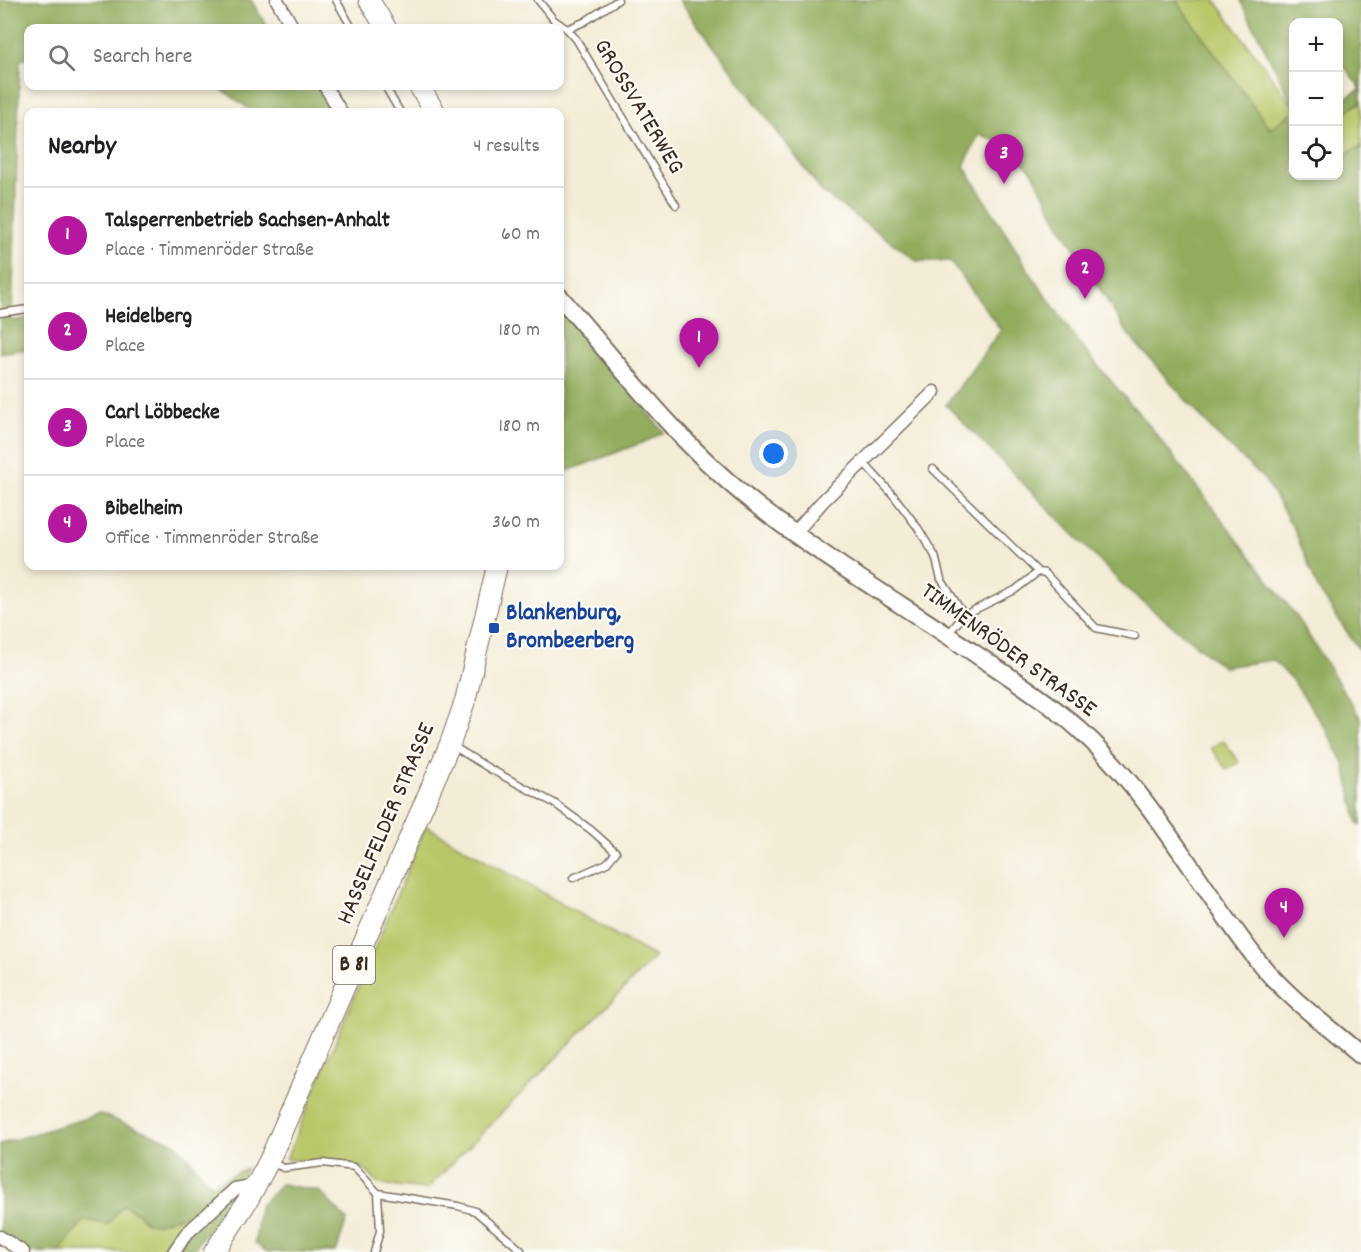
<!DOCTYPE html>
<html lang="en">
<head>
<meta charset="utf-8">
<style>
  body { margin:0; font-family:Dekko,sans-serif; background:#f6f6f6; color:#202124 }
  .controls { position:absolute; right:18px; top:18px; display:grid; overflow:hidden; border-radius:12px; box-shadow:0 3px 9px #0003 }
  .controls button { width:54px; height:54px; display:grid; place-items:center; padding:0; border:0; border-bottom:2px solid #e0e0e0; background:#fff; color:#202124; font:30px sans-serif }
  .you { position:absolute; left:774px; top:454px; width:21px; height:21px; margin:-15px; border:4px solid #fff; border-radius:50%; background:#1a73e8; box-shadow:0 0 0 9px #1a73e833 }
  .badge { display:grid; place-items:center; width:39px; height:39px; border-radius:50%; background:#b5179e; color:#fff; font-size:20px; font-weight:700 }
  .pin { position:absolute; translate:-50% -50px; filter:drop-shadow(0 2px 3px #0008) }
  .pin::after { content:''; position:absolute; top:32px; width:21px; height:18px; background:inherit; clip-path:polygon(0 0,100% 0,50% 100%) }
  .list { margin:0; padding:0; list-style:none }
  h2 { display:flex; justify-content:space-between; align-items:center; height:78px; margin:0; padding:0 24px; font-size:26px }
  h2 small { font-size:20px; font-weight:400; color:#757577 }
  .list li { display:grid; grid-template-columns:39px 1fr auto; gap:18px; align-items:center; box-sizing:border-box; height:96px; padding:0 24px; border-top:2px solid #e0e0e0 }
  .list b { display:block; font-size:22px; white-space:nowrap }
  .list p { margin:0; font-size:20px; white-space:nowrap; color:#757577 }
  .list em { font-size:20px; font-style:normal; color:#757577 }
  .icon { flex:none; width:33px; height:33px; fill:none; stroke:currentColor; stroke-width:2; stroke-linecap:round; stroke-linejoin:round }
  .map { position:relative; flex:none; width:1361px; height:1252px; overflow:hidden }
  .search { position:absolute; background:#fff; box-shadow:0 3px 9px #0003; left:24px; top:24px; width:540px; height:66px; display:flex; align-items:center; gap:15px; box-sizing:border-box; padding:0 21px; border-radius:12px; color:#757577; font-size:22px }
  .panel { position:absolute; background:#fff; box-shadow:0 3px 9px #0003; left:24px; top:108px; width:540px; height:462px; border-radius:12px }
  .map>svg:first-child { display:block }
  .green { fill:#b9c769; stroke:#7a7844; stroke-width:1.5 }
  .forest { fill:#92ac5d; stroke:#666b3e; stroke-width:1.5 }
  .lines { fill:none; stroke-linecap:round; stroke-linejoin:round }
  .lane-casing { stroke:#7b6e5e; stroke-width:9 }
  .street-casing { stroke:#7b6e5e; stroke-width:15 }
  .secondary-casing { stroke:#7b6e5e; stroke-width:20 }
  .primary-casing { stroke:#7b6e5e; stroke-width:22 }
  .lane { stroke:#fff; stroke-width:6 }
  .street { stroke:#fff; stroke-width:12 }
  .secondary { stroke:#fff; stroke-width:16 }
  .primary { stroke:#fff; stroke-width:20 }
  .transit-dot { fill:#1a4fb4; stroke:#fdfcf7; stroke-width:2 }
  .labels { text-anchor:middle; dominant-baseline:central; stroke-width:4.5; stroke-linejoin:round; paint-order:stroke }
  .shield { fill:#fdfcf7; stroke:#75695f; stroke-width:1.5 }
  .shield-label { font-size:22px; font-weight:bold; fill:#3b2a1e }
  .street-label { font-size:24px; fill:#3b2a1e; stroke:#fdfcf7 }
  .transit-label { font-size:24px; font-weight:bold; fill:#164399; stroke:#fdfcf7; text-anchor:start }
</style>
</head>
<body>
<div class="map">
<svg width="1361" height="1252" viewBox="0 0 1361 1252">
  <rect width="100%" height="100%" fill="#fdfcf7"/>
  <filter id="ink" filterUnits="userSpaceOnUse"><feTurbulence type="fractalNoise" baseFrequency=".0167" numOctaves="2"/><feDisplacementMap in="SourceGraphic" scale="12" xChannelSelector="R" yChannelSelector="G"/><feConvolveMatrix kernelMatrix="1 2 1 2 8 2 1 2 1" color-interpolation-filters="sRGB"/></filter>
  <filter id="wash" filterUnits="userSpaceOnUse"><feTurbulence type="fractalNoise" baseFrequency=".008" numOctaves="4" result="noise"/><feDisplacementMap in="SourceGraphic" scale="24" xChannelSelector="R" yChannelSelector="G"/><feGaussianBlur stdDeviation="1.35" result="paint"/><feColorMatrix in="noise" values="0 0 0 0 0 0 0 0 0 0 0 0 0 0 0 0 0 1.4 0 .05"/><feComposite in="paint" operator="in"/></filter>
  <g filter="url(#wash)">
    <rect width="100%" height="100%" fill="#f3ecd6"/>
    <path class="green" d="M1176 0H1215L1293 106V112L1270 129 1215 58Z
      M1361 102V146L1344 156 1339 147V116Z
      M1223 740 1239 762 1227 770 1211 748Z
      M426 826 655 957 427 1189 379 1184 362 1167 286 1159Z
      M123 1205 138 1213 146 1222 203 1210 171 1252H59L84 1220Z"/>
    <path class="forest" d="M0 0H251L268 28H28V58L20 60 12 321 28 318V349L0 353Z
      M679 0H1176L1270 129 1293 112 1294 176H1338L1339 147 1345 156 1361 146V653L1318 589 1294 529 1265 480 1215 433 1128 334 1059 224 1032 171 1003 144 979 134 964 166 1027 268 1080 345 1153 430 1297 617 1361 719V826L1358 824 1344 763 1325 728 1294 682 1273 660 1223 667 1126 588 946 405 1001 330 950 261H917L822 192Z
      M1240 0H1361V102L1339 116V102L1361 89 1344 66 1339 68 1338 22H1294L1293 104Z
      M217 86H317L331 112H253Z
      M560 309 664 432 649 440 560 474Z
      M100 1114 175 1143 212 1185 246 1168 227 1219 203 1235 193 1252H175L202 1210 154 1224 146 1222 138 1213 123 1205 108 1224 84 1220 59 1252H28L0 1235V1144Z
      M281 1184 319 1191 347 1220 336 1252H267L255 1243 259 1207Z"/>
  </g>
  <g filter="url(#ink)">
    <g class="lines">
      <g class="lane-casing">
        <path id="lane" d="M336 0 352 28
          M538 0 554 20 567 29 576 39 676 205
          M567 29 584 22 618 0
          M385 86 400 112
          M0 313 28 309
          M864 463 894 496 918 528 935 556 941 579 964 615
          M933 469 1038 572 1015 590 964 615 948 634
          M1038 572 1045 573 1096 628 1135 636
          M453 746 490 769 554 803 591 830 616 852 607 863 573 878
          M272 1163 284 1168 323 1163 354 1167 378 1193 458 1206 475 1211 521 1250 520 1252
          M374 1252 380 1231 378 1193"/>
      </g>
      <g class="street-casing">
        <path id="street" d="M277 0 293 28
          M325 86 341 112
          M795 533 822 502 934 392
          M0 1237 23 1252
          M174 1252 186 1234 235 1189 257 1185"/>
      </g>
      <g class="secondary-casing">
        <path id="secondary" d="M560 297C622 368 680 445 755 504 825 559 903 605 977 655 1013 679 1049 702 1081 731 1153 796 1198 885 1258 961 1287 997 1326 1025 1361 1055"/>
      </g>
      <g class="primary-casing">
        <path id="primary" d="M369 0 386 28
          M419 86 435 112
          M214 1252 248 1200 269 1161 450 744 465 701 497 566"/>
      </g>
      <use href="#lane" class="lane"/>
      <use href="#street" class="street"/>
      <use href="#secondary" class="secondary"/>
      <use href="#primary" class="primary"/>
    </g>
  </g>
  <rect class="transit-dot" x="488" y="622" width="12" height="12" rx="3"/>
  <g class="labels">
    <rect class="shield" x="333" y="946" width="42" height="38" rx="4.5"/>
    <g class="shield-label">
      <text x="354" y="965">B 81</text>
    </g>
    <g class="street-label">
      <text transform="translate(638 107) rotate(59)">GROSSVATERWEG</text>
      <text transform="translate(1008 651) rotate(36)">TIMMENRÖDER STRASSE</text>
      <text transform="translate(387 824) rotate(-67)">HASSELFELDER STRASSE</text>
    </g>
    <g class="transit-label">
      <text x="506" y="614">Blankenburg,<tspan x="506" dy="28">Brombeerberg</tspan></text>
    </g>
  </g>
</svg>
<div class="controls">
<button>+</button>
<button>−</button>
<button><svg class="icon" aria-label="locate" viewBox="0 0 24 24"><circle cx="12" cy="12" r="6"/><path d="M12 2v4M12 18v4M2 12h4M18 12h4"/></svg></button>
</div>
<div class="you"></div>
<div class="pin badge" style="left:699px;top:368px">1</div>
<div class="pin badge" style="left:1085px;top:299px">2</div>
<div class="pin badge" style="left:1004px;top:184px">3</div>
<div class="pin badge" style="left:1284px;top:938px">4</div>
<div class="search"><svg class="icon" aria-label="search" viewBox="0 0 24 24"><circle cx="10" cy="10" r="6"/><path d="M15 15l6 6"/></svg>Search here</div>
<section class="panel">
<h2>Nearby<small>4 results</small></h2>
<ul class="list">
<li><span class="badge">1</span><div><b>Talsperrenbetrieb Sachsen-Anhalt</b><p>Place · Timmenröder Straße</p></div><em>60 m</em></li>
<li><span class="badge">2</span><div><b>Heidelberg</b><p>Place</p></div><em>180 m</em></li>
<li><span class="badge">3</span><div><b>Carl Löbbecke</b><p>Place</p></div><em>180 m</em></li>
<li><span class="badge">4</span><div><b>Bibelheim</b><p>Office · Timmenröder Straße</p></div><em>360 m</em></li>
</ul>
</section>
</div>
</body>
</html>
